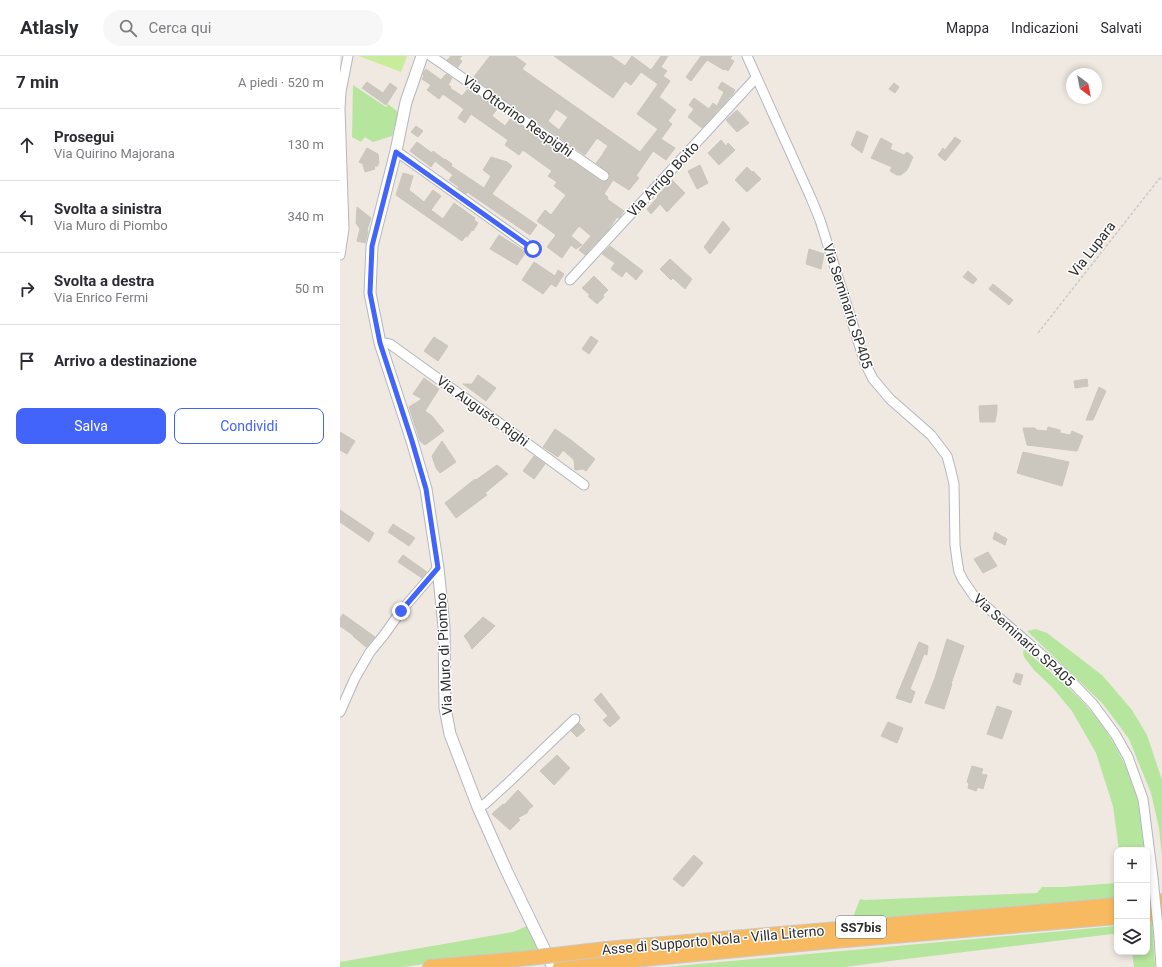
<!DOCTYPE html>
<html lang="it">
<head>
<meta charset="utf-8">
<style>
  body { margin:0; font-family:Roboto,sans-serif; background:#f7f7f7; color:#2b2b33 }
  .controls { position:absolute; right:12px; bottom:12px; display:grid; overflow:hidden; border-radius:8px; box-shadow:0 2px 6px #0003 }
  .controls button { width:36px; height:36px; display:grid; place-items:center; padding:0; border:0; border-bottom:1px solid #e1e1e2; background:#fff; color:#2b2b33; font:20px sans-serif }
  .compass { position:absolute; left:726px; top:12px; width:36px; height:36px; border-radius:50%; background:#fff; box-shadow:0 2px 6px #0003; rotate:148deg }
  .stop { position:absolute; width:12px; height:12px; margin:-9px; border:3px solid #4264fb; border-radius:50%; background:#fff }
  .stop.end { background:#4264fb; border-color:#fff; box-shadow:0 1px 4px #0008 }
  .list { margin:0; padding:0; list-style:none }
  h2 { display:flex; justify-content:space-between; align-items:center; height:52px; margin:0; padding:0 16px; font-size:17px }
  h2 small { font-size:13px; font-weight:400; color:#7c7c81 }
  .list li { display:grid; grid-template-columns:26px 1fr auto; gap:12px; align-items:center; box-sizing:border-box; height:72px; padding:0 16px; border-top:1px solid #e1e1e2 }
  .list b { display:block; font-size:15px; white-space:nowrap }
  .list p { margin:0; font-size:13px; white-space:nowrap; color:#7c7c81 }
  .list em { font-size:13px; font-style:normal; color:#7c7c81 }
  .actions { display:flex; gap:8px; padding:12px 16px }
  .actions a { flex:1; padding:9px 0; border:1px solid #4264fb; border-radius:8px; text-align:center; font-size:14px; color:#4264fb }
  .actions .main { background:#4264fb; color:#fff }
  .icon { flex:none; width:22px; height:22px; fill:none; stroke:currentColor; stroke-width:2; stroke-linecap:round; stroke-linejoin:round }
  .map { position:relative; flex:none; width:822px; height:911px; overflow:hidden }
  header { display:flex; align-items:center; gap:24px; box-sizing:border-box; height:56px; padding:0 20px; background:#fff; border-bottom:1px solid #e1e1e2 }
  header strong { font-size:19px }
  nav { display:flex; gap:22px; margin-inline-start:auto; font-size:14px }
  .search { width:280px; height:36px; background:#f7f7f7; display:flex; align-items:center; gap:10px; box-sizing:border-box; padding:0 14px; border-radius:22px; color:#7c7c81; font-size:15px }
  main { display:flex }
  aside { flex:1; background:#fff }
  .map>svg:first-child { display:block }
  .grass { fill:#b6e59e }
  .pitch { fill:#c9ec9a }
  .building { fill:#cbc7bf; stroke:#cbc5ba; fill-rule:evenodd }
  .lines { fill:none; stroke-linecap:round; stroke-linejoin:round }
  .minor-casing { stroke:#b4b7c1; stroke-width:11 }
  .tertiary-casing { stroke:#b4b7c1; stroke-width:13 }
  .trunk-casing { stroke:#c9c9c9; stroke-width:16 }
  .path { stroke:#c9c9c9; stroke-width:1.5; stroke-dasharray:3 2; stroke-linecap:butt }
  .minor { stroke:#fff; stroke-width:9 }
  .tertiary { stroke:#fff; stroke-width:11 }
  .trunk { stroke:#f8ba60; stroke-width:14 }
  .minor-bridge-casing { stroke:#b4b7c1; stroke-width:11; stroke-linecap:butt }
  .trunk-bridge-casing { stroke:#c9c9c9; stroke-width:16; stroke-linecap:butt }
  .minor-bridge { stroke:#fff; stroke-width:9 }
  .trunk-bridge { stroke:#f8ba60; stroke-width:14 }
  .route { stroke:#4264fb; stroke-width:5 }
  .labels { text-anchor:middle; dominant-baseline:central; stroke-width:3; stroke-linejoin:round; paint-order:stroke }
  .shield { fill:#fff; stroke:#6d6d6d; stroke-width:1 }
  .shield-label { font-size:13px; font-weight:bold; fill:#2e2e2e }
  .street-label { font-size:14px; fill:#2e2e2e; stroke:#fff }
</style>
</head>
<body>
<header>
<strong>Atlasly</strong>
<div class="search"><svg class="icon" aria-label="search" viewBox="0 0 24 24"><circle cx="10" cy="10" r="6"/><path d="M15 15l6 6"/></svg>Cerca qui</div>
<nav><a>Mappa</a><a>Indicazioni</a><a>Salvati</a></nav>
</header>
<main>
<aside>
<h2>7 min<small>A piedi · 520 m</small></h2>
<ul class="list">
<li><svg class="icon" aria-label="ahead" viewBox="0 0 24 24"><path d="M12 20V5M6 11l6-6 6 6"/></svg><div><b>Prosegui</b><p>Via Quirino Majorana</p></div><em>130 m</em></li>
<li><svg class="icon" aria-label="left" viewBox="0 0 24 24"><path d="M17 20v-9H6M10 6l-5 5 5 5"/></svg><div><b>Svolta a sinistra</b><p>Via Muro di Piombo</p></div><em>340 m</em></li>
<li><svg class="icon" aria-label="right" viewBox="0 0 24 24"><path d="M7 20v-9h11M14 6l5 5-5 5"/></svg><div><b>Svolta a destra</b><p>Via Enrico Fermi</p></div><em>50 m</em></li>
<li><svg class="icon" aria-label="arrive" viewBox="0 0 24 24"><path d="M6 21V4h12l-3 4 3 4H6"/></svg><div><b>Arrivo a destinazione</b></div></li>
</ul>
<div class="actions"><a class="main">Salva</a><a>Condividi</a></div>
</aside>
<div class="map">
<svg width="822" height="911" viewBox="0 0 822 911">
  <rect width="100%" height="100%" fill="#efe9e1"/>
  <path class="grass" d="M13 29 46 51 48 48 58 56 52 80 33 86 25 81 21 86 12 81Z
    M696 573 707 577 762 619 792 654 807 679 822 724V801L819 772 811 737 789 683 763 648 687 575Z
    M684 593C703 610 722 625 739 642 766 669 789 709 798 745 802 761 804 778 805 794H779L773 750 756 697 732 655 712 631 694 614 684 601 683 596Z
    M777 827V843L512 864 520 843 524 844 697 837 702 831H724Z
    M807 867H812L815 911H794L792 896H807Z
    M187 870 199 893 63 911H0V906L173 876Z
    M777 870V879L772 878 550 905 505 911H326Z"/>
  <path class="pitch" d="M19 0H67L61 16Z"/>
  <path class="building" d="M111 0H122L119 3 122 5 118 11 107 4Z
    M150 0H175L186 8 182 13 300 96 318 73 297 58 318 28 301 16 291 29 285 25 273 42 214 0H271L285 10 292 0 311 14 321 0H328L321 11 327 15 323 20 330 25 319 41 336 54 328 65 332 68 321 83 335 92 326 104 313 95 296 120 299 122 289 134 273 124 264 138 268 141 267 143 284 155 279 162 277 161 269 173 245 199 239 194 251 180 239 170 231 180 242 189 236 193 231 189 222 202 207 191 216 179 197 165 205 154 211 159 226 139 214 130 217 126 208 120 212 115 183 94 179 99 165 89 168 84 131 58 125 67 118 62 124 53 103 38 99 43 87 34 91 29 82 23 84 20 83 19 84 16 86 13 101 24 106 18 112 22 108 29 111 31 110 32 122 40 128 33 157 53 152 60 165 70 171 62 261 125 264 126 269 124 270 121 269 117 256 107 264 97H263L268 90 257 82 245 99 133 22ZM216 53 228 61 219 74 208 65Z
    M361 0H392L390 3 394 5 388 15 385 13 384 14 367 4 351 25 346 21Z
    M27 26 43 37 50 27 57 32 46 49 22 32Z
    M382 26 395 34 392 39 362 72 348 61 354 53 349 49 354 42 369 53 373 47 377 50 384 36 378 32Z
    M554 27 559 31 555 37 549 33Z
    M397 54 409 67 397 76 386 64Z
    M76 70 83 75 78 81 71 76Z
    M517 75 528 80 522 97 511 89Z
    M615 81 621 85 605 105 598 99 603 92 605 94Z
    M541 82 552 88 550 93 564 99 567 96 573 101 567 114 561 119H557L550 115 552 111 531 102Z
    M381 84 386 90 388 87 395 94 379 109 368 97Z
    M77 86 92 97 93 95 105 104V103L112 108 111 110 144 132 151 120 143 114 151 101 167 106 172 110 152 138 197 169 190 179 127 136 126 138 118 132 119 131 109 124 113 119 95 105 91 111 70 95Z
    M27 92 38 98 39 107 38 108V110H34L35 113 25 116 23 108 19 106Z
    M360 109 368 127 357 133 348 115Z
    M407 111 412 116 413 115 421 123 407 136 395 124Z
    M63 117 73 120 69 134 84 146 93 134 101 140 91 154 103 163 114 147 135 162 134 164 138 167 133 175 132 174 127 181 126 180 122 185 56 139Z
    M332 124 345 137 327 156 320 148 311 158 307 153 318 141 317 140Z
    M17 151 31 162 27 174 28 176 25 187 17 185 20 173 16 167Z
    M383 165 390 173 370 198 364 191Z
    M159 179 186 196 177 209 150 193Z
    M270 190 303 215 296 224 286 215 282 221 271 213 275 207 262 198Z
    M469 193 484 198 481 213 466 208Z
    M330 203 352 223 345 233 333 222 331 224 320 213Z
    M194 206 215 220 218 214 224 218 216 231 211 228 203 238 182 224Z
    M628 215 637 223 633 228 623 221Z
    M254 220 268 234 263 239 264 241 257 248 248 240 250 239 242 232Z
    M653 228 673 244 669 249 649 233Z
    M251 280 258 285 249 298 242 293Z
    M94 281 108 290 98 305 84 295Z
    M138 319 156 332 146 345 123 328H132Z
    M84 322 99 333 85 355 92 360 104 375 85 389 80 385 69 351 82 343 73 338Z
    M747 323 748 330 735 332 734 325Z
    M759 331 766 335 753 364H746Z
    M657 349V354L655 366H640L639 350Z
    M708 371 720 374V377L730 379 732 375 743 380 737 395 687 389 683 372H695L696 374 707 375Z
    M215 373 231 384 255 403 246 415 243 413 235 414 234 404 223 394 218 401 203 391Z
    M0 376 15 385 7 398 0 394Z
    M102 385 116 406 100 417 96 412 92 400Z
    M683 396 729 406 722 430 677 417Z
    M194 400 205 408 194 423 183 415Z
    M157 409 168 418 145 437 147 439 116 462 105 447 135 423 136 424Z
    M0 454 34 477 29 486 0 466Z
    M53 468 75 482 69 490 48 476Z
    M655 476 667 483 665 489 653 483Z
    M648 496 657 510 643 517 634 503Z
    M63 499 87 516 82 522 58 506Z
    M3 558 35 581 26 591 13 580V579L0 570V562Z
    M143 561 155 570 132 593 129 587 124 580Z
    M607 583 624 590 611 628H612L604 653 585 647 595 622Z
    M579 586 588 590 587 599 584 598 570 633 575 636 571 647 556 642Z
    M676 617 683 619 680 629 673 626Z
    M261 637 280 662 270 671 263 664 268 660 254 644Z
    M657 650 672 655 662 683 647 678Z
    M548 666 563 672 557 687 541 680Z
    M239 667 245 674 237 681 231 675Z
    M217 699 230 712 214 729 200 715Z
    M632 710 643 713 641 718 647 719 643 733 638 731 636 735 628 732 629 728 627 726Z
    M178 734 193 750 189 753 187 757 178 762 180 764 170 774 152 758 163 748 164 749Z
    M354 799 363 807 343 831 333 823Z"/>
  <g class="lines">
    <g class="minor-casing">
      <path id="minor" d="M91 0 264 120
        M407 0 471 142 480 164 525 307 533 323 550 343 591 379 607 400 611 415 614 428 615 489 617 504 619 516 623 524 634 540 724 618 753 648 775 678 788 701 803 743 813 822
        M56 95 193 193
        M0 199 4 173 0 53 1 36 8 0
        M230 224 416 22
        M41 290 46 287 50 288 136 350 244 429
        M0 656 15 622 30 596 44 579 61 555 98 512
        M138 751 145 748 168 727 235 663
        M819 881 821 911"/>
    </g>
    <g class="tertiary-casing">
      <path id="tertiary" d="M82 0 66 46 56 95 32 190 30 237 40 287 72 385 86 433 98 512 104 571 105 652 110 678 138 751 167 816 213 911"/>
    </g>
    <g class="trunk-casing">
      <path id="trunk" d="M807 846 822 845
        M807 859 822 857
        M266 893 777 849
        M90 911 189 902
        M220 911 482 886 777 861"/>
    </g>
    <path class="path" d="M698 277 819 123 822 122"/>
    <use href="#minor" class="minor"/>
    <use href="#tertiary" class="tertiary"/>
    <use href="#trunk" class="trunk"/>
    <g class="minor-bridge-casing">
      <path id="minor-bridge" d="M813 822 819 881"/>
    </g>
    <g class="trunk-bridge-casing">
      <path id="trunk-bridge" d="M189 902 266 893"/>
    </g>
    <use href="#minor-bridge" class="minor-bridge"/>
    <use href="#trunk-bridge" class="trunk-bridge"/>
  </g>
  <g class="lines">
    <path class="route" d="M61 555 98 512 86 433 72 385 40 287 30 237 32 190 56 96 193 193"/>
  </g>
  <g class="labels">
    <rect class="shield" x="496" y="860" width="50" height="22" rx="3"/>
    <g class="shield-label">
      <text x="521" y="871">SS7bis</text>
    </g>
    <g class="street-label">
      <text transform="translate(178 60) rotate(35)">Via Ottorino Respighi</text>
      <text transform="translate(323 123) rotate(-47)">Via Arrigo Boito</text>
      <text transform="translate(752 193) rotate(-52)">Via Lupara</text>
      <text transform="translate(508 250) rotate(72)">Via Seminario SP405</text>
      <text transform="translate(143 355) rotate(36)">Via Augusto Righi</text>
      <text transform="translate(684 584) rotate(42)">Via Seminario SP405</text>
      <text transform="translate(104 598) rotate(-93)">Via Muro di Piombo</text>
      <text transform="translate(373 884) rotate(-5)">Asse di Supporto Nola - Villa Literno</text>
    </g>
  </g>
</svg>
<div class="controls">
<button>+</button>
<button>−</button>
<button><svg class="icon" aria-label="layers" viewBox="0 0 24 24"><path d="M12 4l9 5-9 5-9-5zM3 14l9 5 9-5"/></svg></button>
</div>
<svg class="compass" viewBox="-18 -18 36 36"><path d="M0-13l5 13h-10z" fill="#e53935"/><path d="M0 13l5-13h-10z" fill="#7c7c81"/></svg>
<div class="stop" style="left:193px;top:193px"></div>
<div class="stop end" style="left:61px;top:555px"></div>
</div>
</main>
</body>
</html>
